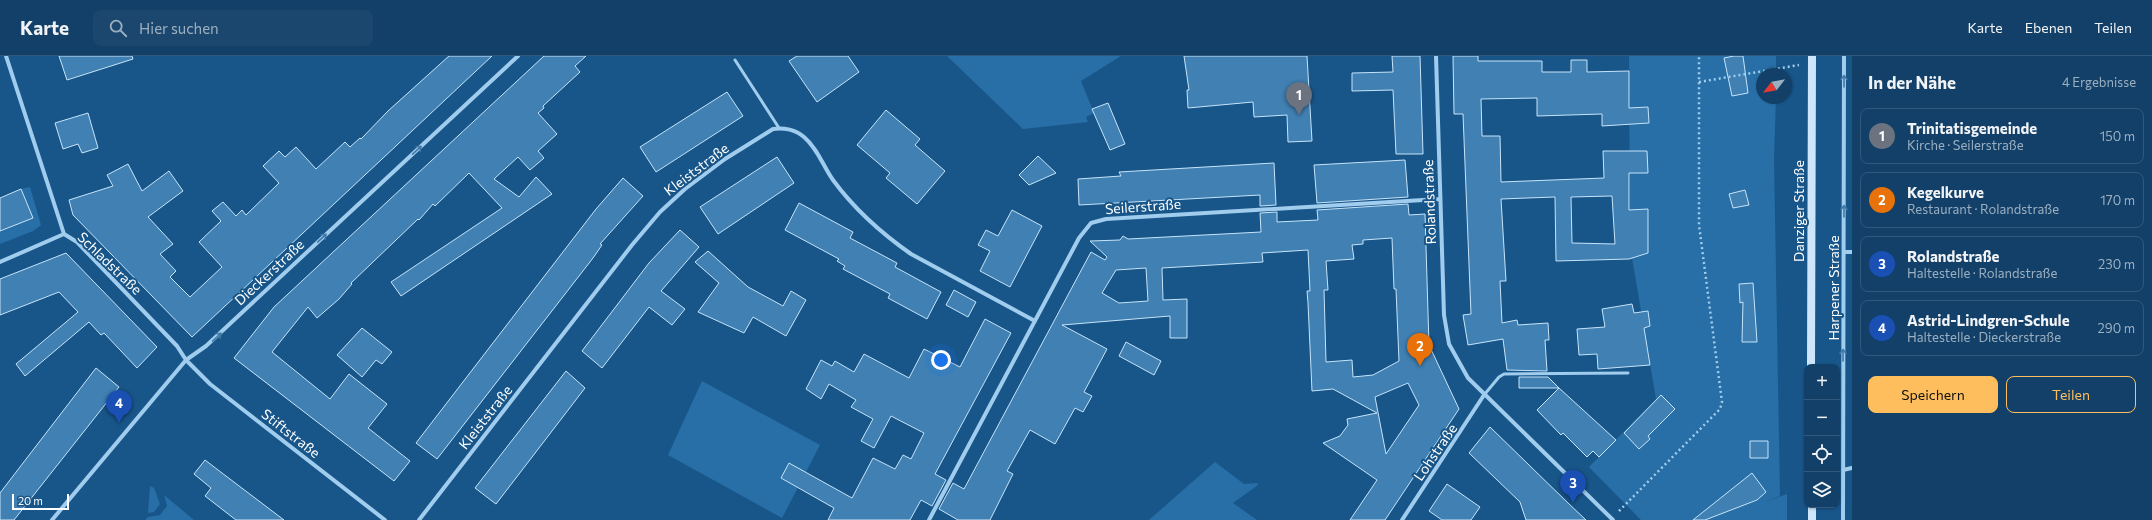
<!DOCTYPE html>
<html lang="de">
<head>
<meta charset="utf-8">
<style>
  body { margin:0; font-family:Commissioner,sans-serif; background:#1b476e; color:#f1f3f6 }
  .controls { position:absolute; right:12px; bottom:12px; display:grid; overflow:hidden; border-radius:8px; box-shadow:0 1px 3px #0004 }
  .controls button { width:36px; height:36px; display:grid; place-items:center; padding:0; border:0; border-bottom:1px solid #31597c; background:#124068; color:#f1f3f6; font:20px sans-serif }
  .compass { position:absolute; left:1756px; top:12px; width:36px; height:36px; border-radius:50%; background:#124068; box-shadow:0 1px 3px #0004; rotate:239deg }
  .scale { position:absolute; left:12px; bottom:10px; width:57px; box-sizing:border-box; padding-left:4px; border:2px solid #fff; border-top:0; font-size:11px; line-height:14px; white-space:nowrap; color:#fff; -webkit-text-stroke:3px #18568a; paint-order:stroke }
  .you { position:absolute; left:941px; top:304px; width:14px; height:14px; margin:-10px; border:3px solid #fff; border-radius:50%; background:#1a73e8; box-shadow:0 0 0 6px #1a73e833 }
  .badge { display:grid; place-items:center; width:26px; height:26px; border-radius:50%; background:#ffbe5d; color:#fff; font-size:13px; font-weight:700 }
  .pin { position:absolute; translate:-50% -33px; filter:drop-shadow(0 1px 2px #0008) }
  .pin::after { content:''; position:absolute; top:21px; width:14px; height:12px; background:inherit; clip-path:polygon(0 0,100% 0,50% 100%) }
  .list { margin:0; padding:0; list-style:none }
  h2 { display:flex; justify-content:space-between; align-items:center; height:52px; margin:0; padding:0 16px; font-size:17px }
  h2 small { font-size:13px; font-weight:400; color:#9cafc0 }
  .list li { display:grid; grid-template-columns:26px 1fr auto; gap:12px; align-items:center; box-sizing:border-box; height:56px; margin:0 8px 8px; padding:0 8px; border:1px solid #31597c; border-radius:8px }
  .list b { display:block; font-size:15px; white-space:nowrap }
  .list p { margin:0; font-size:13px; white-space:nowrap; color:#9cafc0 }
  .list em { font-size:13px; font-style:normal; color:#9cafc0 }
  .actions { display:flex; gap:8px; padding:12px 16px }
  .actions a { flex:1; padding:9px 0; border:1px solid #ffbe5d; border-radius:8px; text-align:center; font-size:14px; color:#ffbe5d }
  .actions .main { background:#ffbe5d; color:#111 }
  .icon { flex:none; width:22px; height:22px; fill:none; stroke:currentColor; stroke-width:2; stroke-linecap:round; stroke-linejoin:round }
  .map { position:relative; flex:none; width:1852px; height:464px; overflow:hidden }
  header { display:flex; align-items:center; gap:24px; box-sizing:border-box; height:56px; padding:0 20px; background:#124068; border-bottom:1px solid #31597c }
  header strong { font-size:19px }
  nav { display:flex; gap:22px; margin-inline-start:auto; font-size:14px }
  .search { width:280px; height:36px; background:#1b476e; display:flex; align-items:center; gap:10px; box-sizing:border-box; padding:0 14px; border-radius:8px; color:#9cafc0; font-size:15px }
  main { display:flex }
  aside { flex:1; background:#124068 }
  .map>svg:first-child { display:block }
  .green { fill:#276fa6 }
  .building { fill:#4080b2; stroke:#c6e4fa; fill-rule:evenodd }
  .lines { fill:none; stroke-linecap:round; stroke-linejoin:round }
  .path { stroke:#a0ccee; stroke-width:2.5; stroke-dasharray:2 3; stroke-linecap:butt }
  .service { stroke:#a0ccee; stroke-width:3 }
  .minor { stroke:#a0ccee; stroke-width:4 }
  .secondary { stroke:#cde6fa; stroke-width:8 }
  .oneway { stroke:#4179a8 }
  .labels { text-anchor:middle; dominant-baseline:central; stroke-width:4; stroke-linejoin:round; paint-order:stroke }
  .street-label { font-size:14px; fill:#fff; stroke:#18568a }
</style>
</head>
<body>
<header>
<strong>Karte</strong>
<div class="search"><svg class="icon" aria-label="search" viewBox="0 0 24 24"><circle cx="10" cy="10" r="6"/><path d="M15 15l6 6"/></svg>Hier suchen</div>
<nav><a>Karte</a><a>Ebenen</a><a>Teilen</a></nav>
</header>
<main>
<div class="map">
<svg width="1852" height="464" viewBox="0 0 1852 464">
  <rect width="100%" height="100%" fill="#18568a"/>
  <path class="green" d="M947 0H1121L1081 25 1094 57 1086 61 1088 66 1023 73Z
    M1629 0H1776V18H1762V42H1776L1774 103 1780 440 1764 446 1787 438V464H1641L1589 411 1656 343 1630 190Z
    M30 131 41 169 33 175 0 188V175L32 162 21 133Z
    M702 325 820 389 782 462 668 399Z
    M1215 406 1244 428 1257 427 1258 429 1233 447 1257 464H1149Z
    M150 430 154 432 160 448 154 456 148 457Z
    M164 439 194 464H145L148 461 160 459 167 450Z"/>
  <path class="building" d="M59 0H132L133 3 67 24Z
    M449 0H492L192 281 73 159 69 144 113 130 107 119 128 108 142 135 169 115 183 135 148 161 173 188 160 198 176 215 170 221 190 241 222 211 199 186 221 165 212 155 223 146 236 160 242 154 246 159 279 127 263 110 279 95 285 101 296 91 316 113 345 86 350 91 360 82 361 83 388 55Z
    M544 0H586L575 10 580 16 543 50 544 52 538 57 557 78 538 95 544 102 530 114 518 101 494 123 519 141 536 121 552 138 401 240 391 226 502 152 469 117 435 150 433 148 419 164 418 163 351 227 352 228 339 243 317 262 308 251 272 296 330 343 349 318 387 348 368 372 410 405 394 425 234 302 274 251Z
    M797 0H848L859 16 817 46 789 5Z
    M1184 0H1307L1312 85 1288 86 1287 59 1254 61 1253 46 1188 52 1187 34H1189Z
    M1392 0H1420L1423 98H1396L1393 34 1352 35V17L1393 16Z
    M1453 0H1478V5H1542V16H1571V4H1587V16L1629 15V52L1648 51 1649 67 1602 70V58L1537 60V42L1481 43 1482 80H1500L1501 126 1604 122 1603 95H1647L1648 117H1629V154L1648 153V197L1629 203 1556 205 1555 141 1501 143 1506 225H1500L1502 267 1517 264 1518 269 1548 267 1549 284H1545L1547 315 1507 314 1503 283 1468 289 1463 259 1471 258 1463 58H1454ZM1612 140 1615 188 1572 187 1571 141Z
    M1734 0H1743L1748 37 1732 40 1724 2Z
    M727 36 743 60 656 116 640 91Z
    M1108 47 1125 88 1110 94 1092 53Z
    M886 54 920 83 915 89 945 115 917 148 886 122 890 117 857 89Z
    M88 57 98 92 82 97 78 88 63 93 55 67Z
    M1038 100 1056 117 1029 129 1019 119Z
    M777 101 794 127 718 178 700 151Z
    M1405 104 1408 141 1317 147 1314 109Z
    M1274 107 1276 149 1260 150V139L1079 149 1078 123 1121 120 1119 116Z
    M623 122 643 140 600 188 602 189 593 202 437 403 416 387 596 153Z
    M21 133 33 162 0 175V142Z
    M1745 134 1749 149 1733 152 1729 138Z
    M799 147 853 176 850 182 897 207 895 211 941 236 927 263 888 242 890 238 843 213 845 210 837 205 839 203 785 174Z
    M1408 148 1409 159 1425 158 1429 289 1459 353 1385 464H1350L1377 424 1323 387 1340 380 1348 369 1347 363 1377 357 1333 333 1312 335 1308 247 1307 235H1310L1308 194 1262 197 1263 206 1162 212 1163 244 1187 243V282H1170V260L1062 269 1107 293 1084 336 1092 340 1083 356 1075 352 1055 388 1030 374 1007 415 1013 418 990 464H958L939 453 953 427 964 433 1091 196 1105 204 1107 201 1090 185 1120 184 1123 180 1128 183 1261 176 1260 157 1277 156V166L1318 164 1317 154ZM1392 182 1394 233H1396L1399 305 1373 319 1353 321 1352 304 1326 306 1324 234H1328L1326 205 1354 203 1352 189 1363 188V184ZM1146 212 1148 245 1119 247 1102 237 1116 214ZM1408 327 1419 349 1386 398 1375 341Z
    M1012 154 1042 170 1010 231 980 215 990 195 978 189 986 174 998 180Z
    M680 174 699 191 661 235 685 253 672 269 649 251 602 312 582 295 649 207Z
    M708 195 748 231 783 250 791 235 806 244 786 280 753 261 744 277 698 256 719 227 695 206Z
    M66 197 157 291 137 312 104 277 101 279 89 266 25 320 16 308 78 256 59 236 0 259V223Z
    M1753 227 1757 286H1742L1743 246 1740 247 1739 228Z
    M954 234 976 246 968 261 946 249Z
    M1632 248 1634 257 1648 255 1650 270 1644 272 1650 309 1598 313 1597 298 1579 299 1577 273 1605 271 1602 253Z
    M985 263 1011 277 935 418 946 424 932 450 921 444 910 464H828L834 452 781 422 789 407 852 442 873 402 895 413 903 399 911 403 924 377 891 360 874 392 861 385 873 363 851 351 856 344 829 328 821 343 806 333 821 304 832 310 835 305 854 316 864 298 909 322 924 293 960 311Z
    M362 272 392 296 382 308 376 304 362 321 337 299Z
    M1126 286 1161 305 1154 319 1119 300Z
    M96 312 119 331 14 464H0V437Z
    M566 315 585 332 496 448 475 432Z
    M1519 321H1548L1559 332H1519Z
    M1559 332 1616 384 1599 401 1593 395 1587 401 1563 377 1561 379 1537 354Z
    M1661 339 1675 353 1648 380 1650 383 1639 393 1624 377Z
    M1490 371 1568 447 1586 464H1526L1520 446 1469 397Z
    M1750 385H1768V402H1750Z
    M205 404 222 417 284 464H236L205 440 211 432 194 418Z
    M1752 417 1766 436 1757 444 1705 464H1693Z
    M1447 428 1480 451 1471 464H1442L1429 455Z"/>
  <g class="lines">
    <path class="path" d="M1699 26 1799 9
      M1619 455 1720 353 1722 346 1699 169V0"/>
    <path class="service" d="M735 4 779 72
      M1484 339 1499 321 1504 318 1628 317"/>
    <path class="minor" d="M6 0 64 178
      M1436 0 1444 259 1449 288 1468 322 1613 464
      M64 178 77 186 177 290 186 304 210 328 385 464
      M1844 196H1852
      M0 206 64 178
      M1843 414 1852 412
      M52 464 186 304 206 290 518 0
      M419 464 632 189 660 156 685 133 725 103 773 73C784 71 796 74 804 81 818 93 823 110 833 124 855 154 881 177 911 198L1035 265
      M929 464 1079 182 1091 167 1106 163 1440 143
      M1402 464 1484 339
      M1843 464 1844 0"/>
    <path class="secondary" d="M1811 311 1812 0
      M1812 449V464"/>
  </g>
  <defs><path id="oneway-shaft" d="M-6 0H5M1.5-3L5.5 0L1.5 3" fill="none" stroke-width="1.6" stroke-linecap="round" stroke-linejoin="round"/></defs>
  <g class="oneway">
    <use href="#oneway-shaft" transform="translate(1844 25) rotate(-90)"/>
    <use href="#oneway-shaft" transform="translate(417 94) rotate(-43)"/>
    <use href="#oneway-shaft" transform="translate(1844 155) rotate(-90)"/>
    <use href="#oneway-shaft" transform="translate(322 182) rotate(-43)"/>
    <use href="#oneway-shaft" transform="translate(217 281) rotate(-44)"/>
    <use href="#oneway-shaft" transform="translate(1843 299) rotate(-90)"/>
  </g>
  <g class="labels">
    <g class="street-label">
      <text transform="translate(696 113) rotate(-37)">Kleiststraße</text>
      <text transform="translate(1429 146) rotate(-92)">Rolandstraße</text>
      <text transform="translate(1143 150) rotate(-4)">Seilerstraße</text>
      <text transform="translate(1798 155) rotate(-90)">Danziger Straße</text>
      <text transform="translate(110 207) rotate(44)">Schladstraße</text>
      <text transform="translate(269 216) rotate(-43)">Dieckerstraße</text>
      <text transform="translate(1833 232) rotate(-90)">Harpener Straße</text>
      <text transform="translate(485 361) rotate(-52)">Kleiststraße</text>
      <text transform="translate(291 377) rotate(38)">Stiftstraße</text>
      <text transform="translate(1435 396) rotate(-56)">Lohstraße</text>
    </g>
  </g>
</svg>
<div class="controls">
<button>+</button>
<button>−</button>
<button><svg class="icon" aria-label="locate" viewBox="0 0 24 24"><circle cx="12" cy="12" r="6"/><path d="M12 2v4M12 18v4M2 12h4M18 12h4"/></svg></button>
<button><svg class="icon" aria-label="layers" viewBox="0 0 24 24"><path d="M12 4l9 5-9 5-9-5zM3 14l9 5 9-5"/></svg></button>
</div>
<svg class="compass" viewBox="-18 -18 36 36"><path d="M0-13l5 13h-10z" fill="#e53935"/><path d="M0 13l5-13h-10z" fill="#9cafc0"/></svg>
<div class="scale">20 m</div>
<div class="you"></div>
<div class="pin badge" style="left:1299px;top:59px;background:#6b7280">1</div>
<div class="pin badge" style="left:1420px;top:310px;background:#e8710a">2</div>
<div class="pin badge" style="left:1573px;top:447px;background:#1a4fb4">3</div>
<div class="pin badge" style="left:119px;top:367px;background:#1a4fb4">4</div>
</div>
<aside>
<h2>In der Nähe<small>4 Ergebnisse</small></h2>
<ul class="list">
<li><span class="badge" style="background:#6b7280">1</span><div><b>Trinitatisgemeinde</b><p>Kirche · Seilerstraße</p></div><em>150 m</em></li>
<li><span class="badge" style="background:#e8710a">2</span><div><b>Kegelkurve</b><p>Restaurant · Rolandstraße</p></div><em>170 m</em></li>
<li><span class="badge" style="background:#1a4fb4">3</span><div><b>Rolandstraße</b><p>Haltestelle · Rolandstraße</p></div><em>230 m</em></li>
<li><span class="badge" style="background:#1a4fb4">4</span><div><b>Astrid-Lindgren-Schule</b><p>Haltestelle · Dieckerstraße</p></div><em>290 m</em></li>
</ul>
<div class="actions"><a class="main">Speichern</a><a>Teilen</a></div>
</aside>
</main>
</body>
</html>
